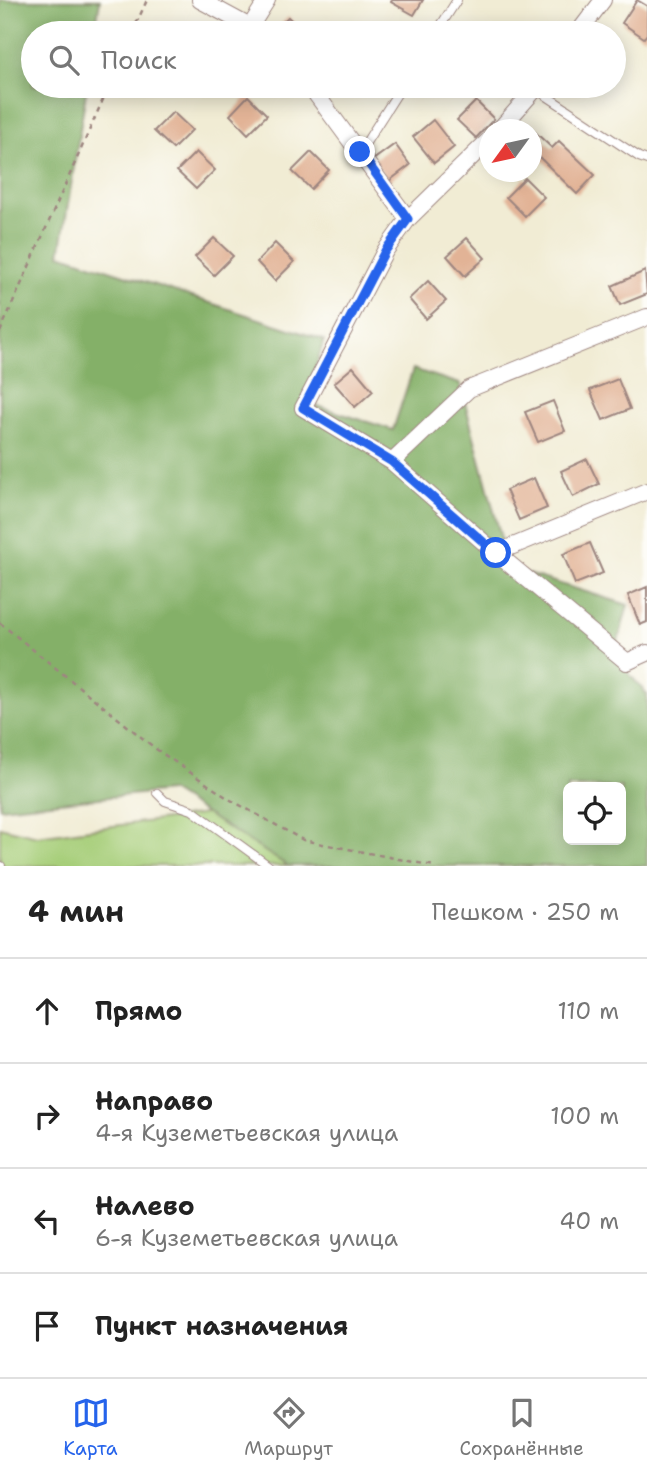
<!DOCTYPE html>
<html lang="ru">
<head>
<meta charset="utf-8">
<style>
  body { margin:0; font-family:"Shantell Sans",sans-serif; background:#f2f2f2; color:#222 }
  .controls { position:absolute; right:21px; bottom:21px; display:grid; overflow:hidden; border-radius:10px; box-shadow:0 4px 18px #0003 }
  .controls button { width:63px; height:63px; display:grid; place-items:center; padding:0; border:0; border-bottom:2px solid #e0e0e0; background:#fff; color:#222; font:35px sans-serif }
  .compass { position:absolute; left:479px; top:119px; width:63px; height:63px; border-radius:50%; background:#fff; box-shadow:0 4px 18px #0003; rotate:237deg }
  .stop { position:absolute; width:21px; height:21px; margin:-16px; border:5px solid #2563eb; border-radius:50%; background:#fff }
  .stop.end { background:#2563eb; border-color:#fff; box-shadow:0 2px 7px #0008 }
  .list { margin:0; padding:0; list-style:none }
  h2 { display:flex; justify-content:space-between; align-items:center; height:91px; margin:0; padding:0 28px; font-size:30px }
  h2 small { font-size:23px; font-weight:400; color:#767676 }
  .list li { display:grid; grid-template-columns:46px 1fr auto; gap:21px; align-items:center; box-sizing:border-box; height:105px; padding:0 28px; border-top:2px solid #e0e0e0 }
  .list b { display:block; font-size:26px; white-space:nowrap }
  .list p { margin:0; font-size:23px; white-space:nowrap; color:#767676 }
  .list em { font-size:23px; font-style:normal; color:#767676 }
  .icon { flex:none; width:38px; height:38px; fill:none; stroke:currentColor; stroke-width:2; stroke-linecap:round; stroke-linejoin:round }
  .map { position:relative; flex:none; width:647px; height:866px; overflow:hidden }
  .search { position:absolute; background:#fff; box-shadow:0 4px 18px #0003; left:21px; right:21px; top:21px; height:77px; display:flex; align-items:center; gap:18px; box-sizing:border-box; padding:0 24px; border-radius:38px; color:#767676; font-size:26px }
  .sheet { height:511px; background:#fff }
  nav { display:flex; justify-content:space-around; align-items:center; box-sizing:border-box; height:98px; border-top:2px solid #e0e0e0; background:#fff; font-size:19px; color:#767676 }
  nav a { display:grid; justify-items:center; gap:4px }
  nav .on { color:#2563eb }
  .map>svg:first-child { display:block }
  .green { fill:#a5cd77; stroke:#787651; stroke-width:2 }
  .forest { fill:#84b068; stroke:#67684a; stroke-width:2; fill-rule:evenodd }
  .building { fill:#e2b396 }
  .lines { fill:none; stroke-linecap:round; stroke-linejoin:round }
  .service-casing { stroke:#9e8680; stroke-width:10 }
  .minor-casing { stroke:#9e8680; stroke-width:18 }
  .path { stroke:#9e8680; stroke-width:2.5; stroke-dasharray:5 5; stroke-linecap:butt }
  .service { stroke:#fff; stroke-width:8 }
  .minor { stroke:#fff; stroke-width:16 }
  .route { stroke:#2563eb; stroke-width:9 }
</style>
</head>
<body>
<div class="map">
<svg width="647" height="866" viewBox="0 0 647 866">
  <rect width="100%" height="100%" fill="#fdfcf7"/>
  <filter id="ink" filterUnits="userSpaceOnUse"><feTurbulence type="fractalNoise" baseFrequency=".0143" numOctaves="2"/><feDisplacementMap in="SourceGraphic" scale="14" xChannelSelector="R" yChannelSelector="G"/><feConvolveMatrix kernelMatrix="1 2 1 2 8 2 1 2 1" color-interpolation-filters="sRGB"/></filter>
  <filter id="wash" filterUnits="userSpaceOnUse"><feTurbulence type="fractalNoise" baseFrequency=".00686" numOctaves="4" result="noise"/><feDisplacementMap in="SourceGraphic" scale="28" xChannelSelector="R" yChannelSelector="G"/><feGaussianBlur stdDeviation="1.57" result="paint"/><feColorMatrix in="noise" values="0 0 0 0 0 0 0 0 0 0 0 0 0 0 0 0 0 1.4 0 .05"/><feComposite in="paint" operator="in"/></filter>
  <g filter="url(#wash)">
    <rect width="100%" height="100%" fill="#f1ecd4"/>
    <path class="green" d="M213 813 321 866H0V827L37 836Z"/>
    <path class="forest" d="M0 0H100L95 33H33V86H87L60 254 324 340 305 402 393 430 413 369 460 384 509 568 628 605 614 657 647 694V866H288L170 791 0 808ZM568 787H621V840H568Z"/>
    <g id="blocks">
      <path class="building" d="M392 0H423L414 15 391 2Z
        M637 0 647 6V34L644 38 622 23Z
        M288 17 305 33H272Z
        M248 96 267 115 248 134 230 115Z
        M476 101 494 119 476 138 457 120Z
        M173 112 192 130 173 149 154 131Z
        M433 120 454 147 434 163 413 137Z
        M535 132 552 148 559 141 595 175 577 194 532 150V135Z
        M395 144 410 165 389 181 373 160Z
        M196 152 215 170 196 189 177 171Z
        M311 152 329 170 311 189 292 171Z
        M525 178 544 197 525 216 506 197Z
        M214 238 233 256 214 275 195 257Z
        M467 238 485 258 465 276 447 256Z
        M275 243 294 262 275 281 257 262Z
        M645 271 647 294 620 305 612 286Z
        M428 281 446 301 426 319 409 299Z
        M353 367 373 391 355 407 334 383Z
        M618 379 630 409 603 420 590 390Z
        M553 401 565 431 538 442 525 412Z
        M587 459 599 484 573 497 561 471Z
        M534 478 547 508 519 520 506 490Z
        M590 543 603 573 575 584 563 554Z
        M647 587V622L640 625 628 595Z"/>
    </g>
  </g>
  <g filter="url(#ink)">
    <use href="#blocks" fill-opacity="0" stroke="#9e8680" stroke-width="2"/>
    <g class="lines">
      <g class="service-casing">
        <path id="service" d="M436 33 457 0
          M536 89 639 157 647 160
          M360 152 402 86
          M157 793 165 801 192 810 269 866
          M0 866H1"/>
      </g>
      <g class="minor-casing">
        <path id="minor" d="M200 0 250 27 256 33
          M250 27 267 0
          M578 33 603 0
          M310 86 408 219
          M499 130 538 86
          M490 139 408 219 385 251 303 408 392 462 496 553 627 662 647 653
          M392 462 469 389 647 317
          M496 553 647 491"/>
      </g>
      <path class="path" d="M132 33 147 0
        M0 332 109 86
        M0 623 156 749 229 799 303 840 434 866"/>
      <use href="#service" class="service"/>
      <use href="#minor" class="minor"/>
    </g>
  </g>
  <g class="lines" filter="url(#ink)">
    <path class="route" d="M360 152 408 219 385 251 303 408 392 462 496 553"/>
  </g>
</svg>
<div class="controls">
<button><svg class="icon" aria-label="locate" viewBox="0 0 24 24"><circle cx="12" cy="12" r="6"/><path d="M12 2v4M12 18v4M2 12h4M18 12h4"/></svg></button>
</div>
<svg class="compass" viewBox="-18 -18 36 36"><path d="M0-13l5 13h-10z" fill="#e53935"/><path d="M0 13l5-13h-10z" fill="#767676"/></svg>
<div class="stop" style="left:496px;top:553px"></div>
<div class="stop end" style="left:360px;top:152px"></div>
<div class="search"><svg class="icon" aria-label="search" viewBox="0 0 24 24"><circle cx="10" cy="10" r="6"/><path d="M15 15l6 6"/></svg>Поиск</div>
</div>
<section class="sheet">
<h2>4 мин<small>Пешком · 250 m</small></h2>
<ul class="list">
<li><svg class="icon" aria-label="ahead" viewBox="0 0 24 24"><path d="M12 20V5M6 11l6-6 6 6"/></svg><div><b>Прямо</b></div><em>110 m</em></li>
<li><svg class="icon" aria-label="right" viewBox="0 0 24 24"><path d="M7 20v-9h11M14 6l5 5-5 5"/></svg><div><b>Направо</b><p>4-я Куземетьевская улица</p></div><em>100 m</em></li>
<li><svg class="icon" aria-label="left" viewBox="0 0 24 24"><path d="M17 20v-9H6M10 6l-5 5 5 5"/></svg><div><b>Налево</b><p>6-я Куземетьевская улица</p></div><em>40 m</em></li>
<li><svg class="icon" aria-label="arrive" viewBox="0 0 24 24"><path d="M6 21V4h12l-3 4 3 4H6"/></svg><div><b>Пункт назначения</b></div></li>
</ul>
</section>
<nav>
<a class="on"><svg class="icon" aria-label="map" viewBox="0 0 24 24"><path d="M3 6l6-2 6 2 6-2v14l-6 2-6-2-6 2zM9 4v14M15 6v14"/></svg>Карта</a>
<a><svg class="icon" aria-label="directions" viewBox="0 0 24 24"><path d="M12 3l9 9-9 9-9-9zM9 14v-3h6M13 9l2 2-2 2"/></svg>Маршрут</a>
<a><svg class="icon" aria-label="saved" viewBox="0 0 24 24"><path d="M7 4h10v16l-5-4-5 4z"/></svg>Сохранённые</a>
</nav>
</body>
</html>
